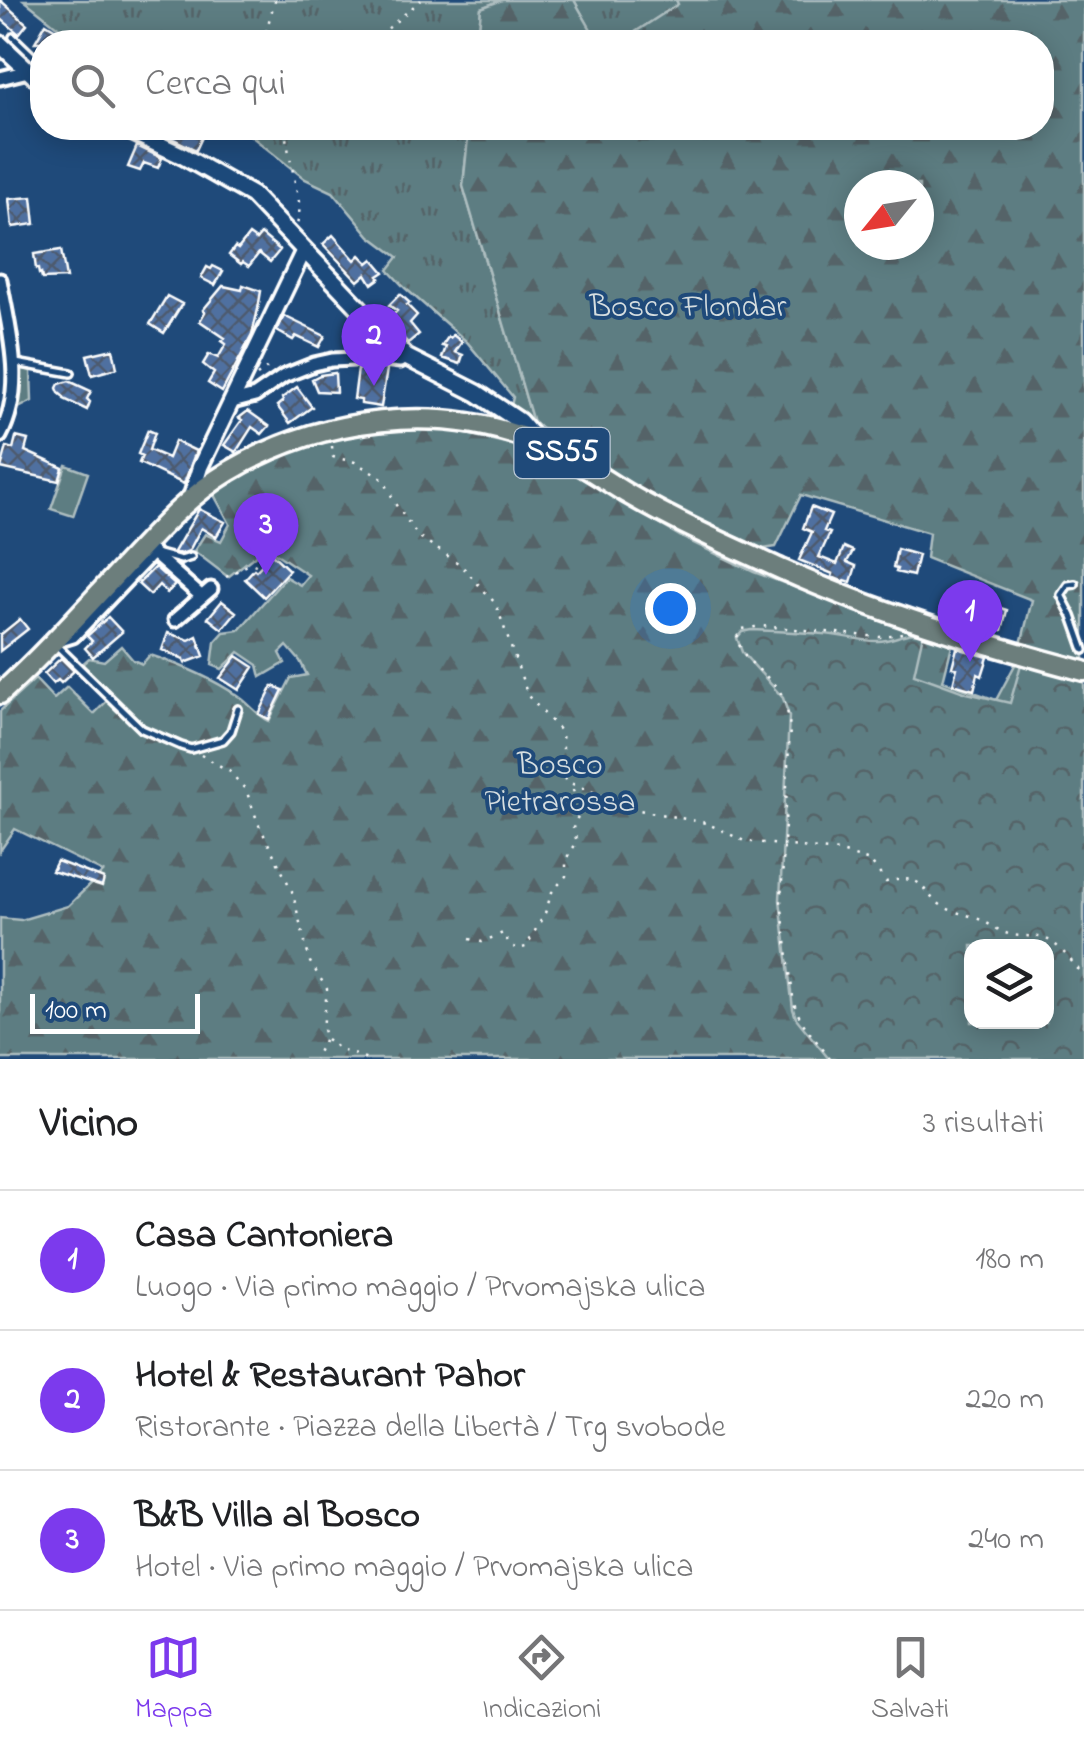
<!DOCTYPE html>
<html lang="it">
<head>
<meta charset="utf-8">
<style>
  body { margin:0; font-family:"Indie Flower",sans-serif; background:#f2f2f2; color:#202124 }
  .controls { position:absolute; right:30px; bottom:30px; display:grid; overflow:hidden; border-radius:20px; box-shadow:0 5px 25px #0003 }
  .controls button { width:90px; height:90px; display:grid; place-items:center; padding:0; border:0; border-bottom:2px solid #e0e0e0; background:#fff; color:#202124; font:50px sans-serif }
  .compass { position:absolute; left:844px; top:170px; width:90px; height:90px; border-radius:50%; background:#fff; box-shadow:0 5px 25px #0003; rotate:240deg }
  .scale { position:absolute; left:30px; bottom:25px; width:170px; box-sizing:border-box; padding-left:10px; border:5px solid #fff; border-top:0; font-size:28px; line-height:35px; white-space:nowrap; color:#fff; -webkit-text-stroke:8px #1f4a7a; paint-order:stroke }
  .you { position:absolute; left:670px; top:608px; width:35px; height:35px; margin:-25px; border:8px solid #fff; border-radius:50%; background:#1a73e8; box-shadow:0 0 0 15px #1a73e833 }
  .badge { display:grid; place-items:center; width:65px; height:65px; border-radius:50%; background:#7c3aed; color:#fff; font-size:32px; font-weight:700 }
  .pin { position:absolute; translate:-50% -82px; filter:drop-shadow(0 2px 5px #0008) }
  .pin::after { content:''; position:absolute; top:52px; width:35px; height:30px; background:inherit; clip-path:polygon(0 0,100% 0,50% 100%) }
  .list { margin:0; padding:0; list-style:none }
  h2 { display:flex; justify-content:space-between; align-items:center; height:130px; margin:0; padding:0 40px; font-size:42px }
  h2 small { font-size:32px; font-weight:400; color:#757577 }
  .list li { display:grid; grid-template-columns:65px 1fr auto; gap:30px; align-items:center; box-sizing:border-box; height:140px; padding:0 40px; border-top:2px solid #e0e0e0 }
  .list b { display:block; font-size:38px; white-space:nowrap }
  .list p { margin:0; font-size:32px; white-space:nowrap; color:#757577 }
  .list em { font-size:32px; font-style:normal; color:#757577 }
  .icon { flex:none; width:55px; height:55px; fill:none; stroke:currentColor; stroke-width:2; stroke-linecap:round; stroke-linejoin:round }
  .map { position:relative; flex:none; width:1084px; height:1059px; overflow:hidden }
  .search { position:absolute; background:#fff; box-shadow:0 5px 25px #0003; left:30px; right:30px; top:30px; height:110px; display:flex; align-items:center; gap:25px; box-sizing:border-box; padding:0 35px; border-radius:40px; color:#757577; font-size:38px }
  .sheet { height:550px; background:#fff }
  nav { display:flex; justify-content:space-around; align-items:center; box-sizing:border-box; height:140px; border-top:2px solid #e0e0e0; background:#fff; font-size:28px; color:#757577 }
  nav a { display:grid; justify-items:center; gap:5px }
  nav .on { color:#7c3aed }
  .map>svg:first-child { display:block }
  .grass { fill:url(#grass-tufts); stroke:#aebec0; stroke-width:2.5 }
  .forest { fill:url(#forest-firs); stroke:#aebec0; stroke-width:2.5; fill-rule:evenodd }
  .park { fill:url(#park-crowns); stroke:#aebec0; stroke-width:2.5; fill-rule:evenodd }
  .pitch { fill:#5d7d82; stroke:#aebec0; stroke-width:2.5 }
  .building { fill:url(#building-cross-hatch); stroke:#fff; stroke-width:2.5 }
  .lines { fill:none; stroke-linecap:round; stroke-linejoin:round }
  .service-casing { stroke:#fff; stroke-width:12 }
  .minor-casing { stroke:#fff; stroke-width:19 }
  .tertiary-casing { stroke:#fff; stroke-width:21 }
  .secondary-casing { stroke:#fff; stroke-width:22 }
  .primary-casing { stroke:#fff; stroke-width:25 }
  .path { stroke:#fff; stroke-width:2.5; stroke-dasharray:2.5 8; stroke-linecap:butt }
  .service { stroke:#1f4a7a; stroke-width:5 }
  .minor { stroke:#1f4a7a; stroke-width:11 }
  .tertiary { stroke:#1f4a7a; stroke-width:14 }
  .secondary { stroke:#1f4a7a; stroke-width:15 }
  .primary { stroke:#6c7e7c; stroke-width:18 }
  .labels { text-anchor:middle; dominant-baseline:central; stroke-width:8; stroke-linejoin:round; paint-order:stroke }
  .shield { fill:#1f4a7a; stroke:#bcc9d7; stroke-width:2.5 }
  .shield-label { font-size:30px; font-weight:bold; fill:#fff }
  .park-label { font-size:32px; fill:#d6dee0; stroke:#1f4a7a }
</style>
</head>
<body>
<div class="map">
<svg width="1084" height="1059" viewBox="0 0 1084 1059">
  <defs>
    <pattern id="grass-tufts" width="24" height="20" patternUnits="userSpaceOnUse" patternTransform="scale(2.5)"><rect width="24" height="20" fill="#5d7d82"/><path d="M3 7l-1-3M5 7V3M7 7l1-3M15 17l-1-3M17 17v-4M19 17l1-3" fill="none" stroke="#546467"/></pattern>
    <pattern id="forest-firs" width="22" height="20" patternUnits="userSpaceOnUse" patternTransform="scale(2.5)"><rect width="22" height="20" fill="#5d7d82"/><path d="M5 1l3.5 6h-7zM16 11l3.5 6h-7z" fill="#546467"/></pattern>
    <pattern id="park-crowns" width="20" height="18" patternUnits="userSpaceOnUse" patternTransform="scale(2.5)"><rect width="20" height="18" fill="#5d7d82"/><path d="M2 6a3 3 0 1 1 6 0M12 15a3 3 0 1 1 6 0" fill="none" stroke="#546467"/></pattern>
    <pattern id="building-cross-hatch" width="8" height="8" patternUnits="userSpaceOnUse" patternTransform="scale(2.5)"><rect width="8" height="8" fill="#4f70a0"/><path d="M0 0l8 8M0 8l8-8" fill="none" stroke="#4d5a6e"/></pattern>
  </defs>
  <rect width="100%" height="100%" fill="#1f4a7a"/>
  <filter id="ink" filterUnits="userSpaceOnUse"><feTurbulence type="fractalNoise" baseFrequency=".01" numOctaves="2"/><feDisplacementMap in="SourceGraphic" scale="20" xChannelSelector="R" yChannelSelector="G"/><feConvolveMatrix kernelMatrix="1 2 1 2 8 2 1 2 1" color-interpolation-filters="sRGB"/></filter>
  <g filter="url(#ink)">
    <path class="grass" d="M24 0H502L481 8 478 42H77Z
      M574 0H676L679 4 620 42H598Z
      M241 128H469L463 186 533 422 511 406 513 397 467 342 405 288 388 270 398 257 370 236 333 192 305 179Z"/>
    <path class="forest" d="M502 0H574L598 42H478L481 8Z
      M676 0H1084V662L1021 644 1032 600 926 558 929 533 801 495 776 547 763 549 684 513 612 473 533 422 463 186 469 128H1042V42H620L678 4ZM859 185H919V245H859Z
      M16 366 31 371 32 401 15 410Z
      M383 427H429L458 432 514 445 562 467 683 538 754 572 952 645 943 681 996 700 1016 663 1084 681V1059H0V918L21 920 68 906 103 872 15 829 0 851V711L35 679 54 699 67 687 94 714 110 698 79 667 89 658 104 661 121 646 133 660 142 664 150 655C181 665 210 677 238 696 249 703 256 714 269 721L291 678 307 675 300 661 287 646 280 653 285 663 261 677 258 665 239 652 222 669 212 665 215 642 224 632 239 630 286 577 300 585 308 575 266 547 228 577 194 551 205 534 221 541 230 524 213 493C264 455 322 437 383 427ZM972 946H1046V1022H972Z"/>
    <path class="park" d="M751 630C775 631 799 632 823 634 841 635 859 641 878 641 894 641 907 630 923 634L914 674 967 693 1010 703 1022 661 1084 678V1059H829L796 1018 793 1009 780 900 789 716 783 698 742 652 737 638 742 632ZM972 946H1046V1022H972Z"/>
    <path class="pitch" d="M66 465 88 473 73 516 51 509Z"/>
    <path class="building" d="M0 0 27 24 19 34 0 18Z
      M46 23 64 34 60 42H35Z
      M154 128H192L204 133 196 150 169 137 170 134Z
      M137 146 162 158 158 168 144 163 140 171 128 167Z
      M32 197 35 224 12 227 9 199Z
      M261 234 280 250 270 262 259 253 249 266 243 262 241 264 229 255 235 247 238 249 249 235 256 240Z
      M333 235 355 260 360 255 368 263 373 259 384 272 378 276 380 278 372 284 366 274 358 281 323 244Z
      M61 250 66 278 42 279 41 273 39 274 38 269H36L34 254Z
      M213 266 223 271 215 285 201 278 207 267 211 269Z
      M243 285 261 291 258 309 252 335 222 392 208 383 214 373 203 364 209 354 218 358 226 344 222 341 225 338 200 321 205 312 203 310 223 286 242 290Z
      M400 294 410 303 407 305 417 315 410 323 419 334 408 343 387 321 397 311 389 305Z
      M167 296 182 304 164 333 150 324Z
      M284 316 325 336 319 347 296 336 293 340 277 331Z
      M453 335 462 342 455 352 463 355 460 364 442 358 446 347 442 346 448 337 450 338Z
      M113 349 117 368 92 375 87 355Z
      M376 367 387 369 381 407 361 404V400L354 399 358 369Z
      M335 373 336 392 317 391 312 379 320 375Z
      M69 381 91 391 87 399 90 402 87 410 64 399V397L59 393 57 388 59 384Z
      M297 387 312 407 290 423 277 406 283 401 282 398Z
      M248 411 269 426 262 434 252 427 236 452 224 445 242 420 239 418Z
      M148 430 155 433 149 450 168 458 175 441 196 451 184 484 139 463 142 456 138 454Z
      M16 437 28 440 25 451 63 468 59 481 1 468 7 447 13 449Z
      M811 507 831 515 824 531 830 533 819 557 837 564 844 547 853 551 847 562 856 566 851 582 845 580 844 582 832 577 833 574 799 560 812 532 803 528Z
      M199 509 225 522 216 537 201 528 189 551 181 554 174 552Z
      M897 549 918 555 913 576 896 572 897 569 893 568Z
      M272 554 289 570 264 597 245 579 254 569 256 571Z
      M155 567 175 585 167 593 159 585 150 595 138 584Z
      M957 594 1007 610 1002 630 951 614Z
      M222 601 236 612 222 629 208 618Z
      M108 617 122 632 93 657 85 648 92 641 87 636Z
      M20 619 28 629 0 651V635Z
      M168 633 189 640 197 636 204 656 185 663 184 659 162 650Z
      M957 648 988 657 982 676 978 674 974 690 953 684 957 668 952 667Z
      M237 656 254 667 239 690 220 678Z
      M61 658 74 671 61 683 58 680 53 684 44 674Z
      M273 686 283 690 269 719 259 714Z
      M57 861 104 879 102 887 52 871Z"/>
    <g class="lines">
      <g class="service-casing">
        <path id="service" d="M13 37 42 65
          M16 363 71 373
          M155 553 181 560 191 557
          M1075 584 1068 585 1061 595 1072 616 1084 650
          M55 644 142 729 181 746 191 749 223 740 231 731 238 709"/>
      </g>
      <g class="minor-casing">
        <path id="minor" d="M0 78 28 71
          M0 280C9 331 26 387 0 436
          M232 402 255 396 284 376 314 364 332 360 376 358 400 361 406 357
          M147 548 202 597
          M175 620 211 589
          M57 641 73 636 152 553"/>
      </g>
      <g class="tertiary-casing">
        <path id="tertiary" d="M191 497 200 467 304 250"/>
      </g>
      <g class="secondary-casing">
        <path id="secondary" d="M0 44 42 83
          M124 128 183 156 252 195 406 357 477 393 519 421 537 442"/>
      </g>
      <g class="primary-casing">
        <path id="primary" d="M0 694C45 653 85 608 127 563 158 530 188 496 228 472 319 417 441 401 541 444 572 457 598 476 626 493 676 522 730 546 783 570 879 613 982 644 1084 671"/>
      </g>
      <path class="path" d="M263 42 275 0
        M372 42 421 0
        M284 128 300 207 297 226
        M257 376 267 368
        M332 446 333 457 355 462 384 480 396 505 418 536 461 565 496 604 528 696 562 733 565 781 639 810 706 823 744 841 838 851 870 861 886 882C929 872 916 892 946 908 958 914 972 915 983 921 993 926 1000 932 1012 935 1022 937 1034 935 1044 938 1060 944 1073 964 1084 976
        M226 577 251 563 260 567
        M201 755 229 771 246 790 259 825 292 891 310 962 327 989 323 1029 325 1038 315 1059
        M470 939 482 942 503 933 509 943 517 949 526 947 545 913 552 892 566 876V859L577 842 573 828 583 804 574 794 572 785
        M326 1039 340 1050 368 1059
        M830 1059C816 1038 797 1023 793 997L781 901 790 727C788 717 787 704 782 695 769 673 742 663 737 637L742 629 762 626 880 637 902 633"/>
      <use href="#service" class="service"/>
      <use href="#minor" class="minor"/>
      <use href="#tertiary" class="tertiary"/>
      <use href="#secondary" class="secondary"/>
      <use href="#primary" class="primary"/>
    </g>
  </g>
  <g class="labels">
    <rect class="shield" x="514.5" y="428" width="95" height="50" rx="8"/>
    <g class="shield-label">
      <text x="562" y="453">SS55</text>
    </g>
    <g class="park-label">
      <text x="688" y="308">Bosco Flondar</text>
      <text x="560" y="766">Bosco<tspan x="560" dy="37">Pietrarossa</tspan></text>
    </g>
  </g>
</svg>
<div class="controls">
<button><svg class="icon" aria-label="layers" viewBox="0 0 24 24"><path d="M12 4l9 5-9 5-9-5zM3 14l9 5 9-5"/></svg></button>
</div>
<svg class="compass" viewBox="-18 -18 36 36"><path d="M0-13l5 13h-10z" fill="#e53935"/><path d="M0 13l5-13h-10z" fill="#757577"/></svg>
<div class="scale">100 m</div>
<div class="you"></div>
<div class="pin badge" style="left:970px;top:662px">1</div>
<div class="pin badge" style="left:374px;top:386px">2</div>
<div class="pin badge" style="left:266px;top:575px">3</div>
<div class="search"><svg class="icon" aria-label="search" viewBox="0 0 24 24"><circle cx="10" cy="10" r="6"/><path d="M15 15l6 6"/></svg>Cerca qui</div>
</div>
<section class="sheet">
<h2>Vicino<small>3 risultati</small></h2>
<ul class="list">
<li><span class="badge">1</span><div><b>Casa Cantoniera</b><p>Luogo · Via primo maggio / Prvomajska ulica</p></div><em>180 m</em></li>
<li><span class="badge">2</span><div><b>Hotel &amp; Restaurant Pahor</b><p>Ristorante · Piazza della Libertà / Trg svobode</p></div><em>220 m</em></li>
<li><span class="badge">3</span><div><b>B&amp;B Villa al Bosco</b><p>Hotel · Via primo maggio / Prvomajska ulica</p></div><em>240 m</em></li>
</ul>
</section>
<nav>
<a class="on"><svg class="icon" aria-label="map" viewBox="0 0 24 24"><path d="M3 6l6-2 6 2 6-2v14l-6 2-6-2-6 2zM9 4v14M15 6v14"/></svg>Mappa</a>
<a><svg class="icon" aria-label="directions" viewBox="0 0 24 24"><path d="M12 3l9 9-9 9-9-9zM9 14v-3h6M13 9l2 2-2 2"/></svg>Indicazioni</a>
<a><svg class="icon" aria-label="saved" viewBox="0 0 24 24"><path d="M7 4h10v16l-5-4-5 4z"/></svg>Salvati</a>
</nav>
</body>
</html>
